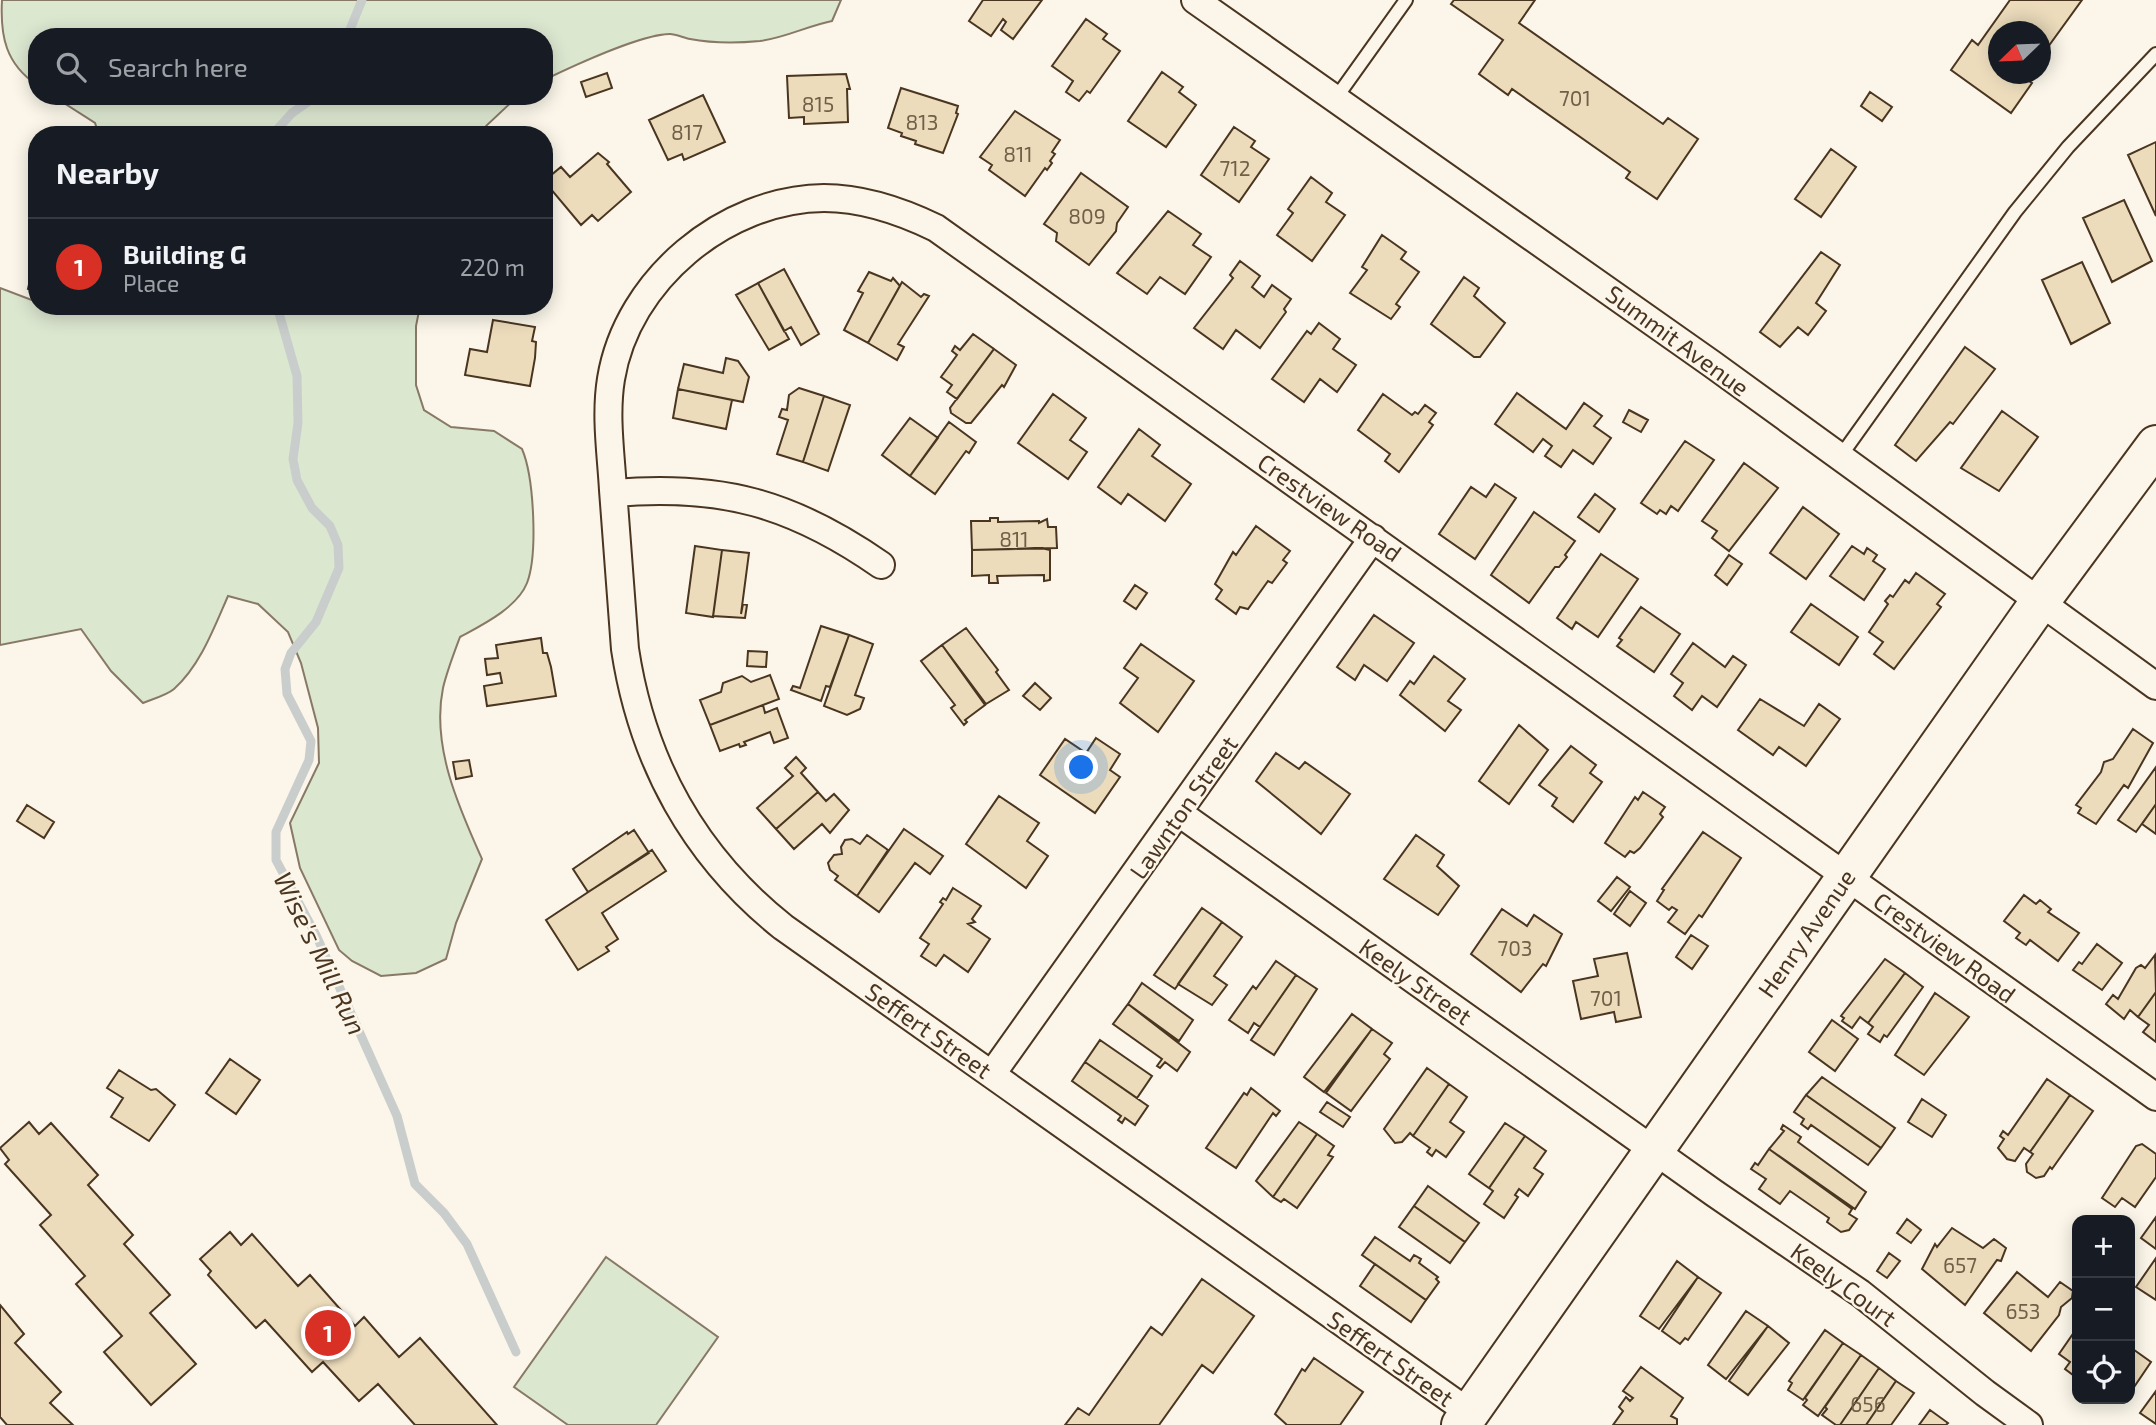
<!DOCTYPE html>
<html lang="en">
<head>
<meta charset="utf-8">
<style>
  body { margin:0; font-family:"Exo 2",sans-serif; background:#242831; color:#f1f3f6 }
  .controls { position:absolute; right:21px; bottom:21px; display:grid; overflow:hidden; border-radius:14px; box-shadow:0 4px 18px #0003 }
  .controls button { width:63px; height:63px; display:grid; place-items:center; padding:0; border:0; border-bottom:2px solid #363941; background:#171b24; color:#f1f3f6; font:35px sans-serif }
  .compass { position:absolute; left:1988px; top:21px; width:63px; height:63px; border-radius:50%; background:#171b24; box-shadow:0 4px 18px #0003; rotate:247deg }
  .you { position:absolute; left:1082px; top:768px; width:24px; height:24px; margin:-18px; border:5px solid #fff; border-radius:50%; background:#1a73e8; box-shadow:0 0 0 10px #1a73e833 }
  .badge { display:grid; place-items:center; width:46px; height:46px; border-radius:50%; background:#d93025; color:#fff; font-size:23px; font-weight:700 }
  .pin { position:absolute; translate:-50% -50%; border:4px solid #fff; box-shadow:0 2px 7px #0006 }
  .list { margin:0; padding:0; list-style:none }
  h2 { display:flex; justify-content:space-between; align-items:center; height:91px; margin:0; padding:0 28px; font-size:30px }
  h2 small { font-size:23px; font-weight:400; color:#9ea1a6 }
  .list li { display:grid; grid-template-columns:46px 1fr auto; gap:21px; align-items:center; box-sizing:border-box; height:98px; padding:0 28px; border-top:2px solid #363941 }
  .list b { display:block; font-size:26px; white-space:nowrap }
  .list p { margin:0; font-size:23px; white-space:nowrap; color:#9ea1a6 }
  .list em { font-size:23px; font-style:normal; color:#9ea1a6 }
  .icon { flex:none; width:38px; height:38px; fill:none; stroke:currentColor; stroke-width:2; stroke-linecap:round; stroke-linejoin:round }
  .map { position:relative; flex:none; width:2156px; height:1425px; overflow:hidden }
  .search { position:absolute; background:#171b24; box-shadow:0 4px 18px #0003; left:28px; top:28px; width:525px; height:77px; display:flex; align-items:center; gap:18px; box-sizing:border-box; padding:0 24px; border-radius:28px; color:#9ea1a6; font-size:26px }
  .panel { position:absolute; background:#171b24; box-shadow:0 4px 18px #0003; left:28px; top:126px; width:525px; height:189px; border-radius:28px }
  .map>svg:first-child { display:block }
  .green { fill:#dce7d0; stroke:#887966; stroke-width:2 }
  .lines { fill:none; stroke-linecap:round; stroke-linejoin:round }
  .stream { stroke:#c9cecd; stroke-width:9 }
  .building { fill:#ecdcbc; stroke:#4a3520; stroke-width:2 }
  .lane-casing { stroke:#4a3520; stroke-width:16 }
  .street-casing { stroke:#4a3520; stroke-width:30 }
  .primary-casing { stroke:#4a3520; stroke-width:42 }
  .lane { stroke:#fbf6e9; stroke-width:12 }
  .street { stroke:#fbf6e9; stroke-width:26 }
  .primary { stroke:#fbf6e9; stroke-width:38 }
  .labels { text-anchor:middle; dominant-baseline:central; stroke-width:5; stroke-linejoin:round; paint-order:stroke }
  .number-label { font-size:21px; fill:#725f47 }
  .street-label { font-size:24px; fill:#4a3520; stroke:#fbf6e9 }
  .water-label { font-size:26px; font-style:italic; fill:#4a3520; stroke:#fbf6e9 }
</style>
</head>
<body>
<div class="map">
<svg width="2156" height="1425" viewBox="0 0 2156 1425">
  <rect width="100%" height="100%" fill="#fbf6e9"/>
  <path class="green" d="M2 0H841L832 21C807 26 785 38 760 41 739 43 711 43 690 39 684 38 676 34 670 34 642 34 571 67 544 80V37H37V85C6 64 0 37 2 0Z
    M53 96H518L486 126 483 135H99L95 123Z
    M0 288 37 302V306H61L77 312 94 306H420L416 326V385L424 410 451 427 494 431 522 449C534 477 538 554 527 583 517 608 482 625 460 637 454 653 447 671 443 688 431 746 459 808 482 859L456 923 446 959 416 973 381 976 352 961 339 950 300 868 290 823 319 763 318 728 301 663 288 632 258 604 228 596C214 628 200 666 174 689 167 695 153 699 143 703L111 671 81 629 0 645Z
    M606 1257 718 1337 656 1425H568L514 1387Z"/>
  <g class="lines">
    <path class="stream" d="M347 37 362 0
      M272 135 292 113 316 96
      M277 306 297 376 298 423 293 459 297 480 312 508 330 526 338 545 339 568 316 622 291 653 285 669 287 694 311 741 309 760 276 832V860L316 935 397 1116 415 1184 444 1213 467 1244 516 1352"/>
  </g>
  <path class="building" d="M983 0H1042L1013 39 1001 30 1006 22 1003 19 991 36 969 21Z
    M1454 0H1535L1519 23 1663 124 1668 118 1698 139 1657 199 1626 178 1630 172 1512 89 1508 95 1479 74 1503 40 1451 4Z
    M2010 0H2082L2040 58V32H1998V74H2029L2026 79 2032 83 2011 113 1951 70 1972 40 1978 45Z
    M1086 19 1107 34 1103 39 1120 51 1090 93 1087 91 1079 101 1066 92 1073 81 1052 66Z
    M1162 72 1183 87 1179 92 1196 105 1166 147 1128 121Z
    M607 73 612 88 586 97 581 82Z
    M846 74 850 89H847L848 122 804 124V117L789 118 787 76Z
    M901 88 958 106 956 113 958 114 943 153 915 144 916 141 901 136 902 133 888 128Z
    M1870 92 1892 107 1882 121 1861 106Z
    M703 95 725 142 684 160 682 154 668 160 649 120Z
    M1015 111 1060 140 1052 152 1055 154 1050 161 1052 163 1047 170 1045 168 1025 196 989 170 992 165 980 157Z
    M1234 127 1255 141 1251 147 1269 159 1239 202 1201 175Z
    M2156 142V216L2128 155Z
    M1831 149 1856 167 1821 217 1795 199Z
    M598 153 609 162 607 164 631 192 598 221 592 215 581 225 544 181 561 167 570 177Z
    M1081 173 1128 207 1117 223 1116 231 1089 265 1056 241 1057 233 1044 224Z
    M1311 177 1332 193 1326 202 1345 215 1312 261 1277 235 1293 213 1288 209Z
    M2124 200 2152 261 2112 282 2083 218Z
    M1168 211 1201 234 1193 245 1211 257 1185 294 1160 277 1147 294 1117 273Z
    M1382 235 1406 252 1401 259 1419 272 1396 304 1400 307 1391 319 1350 293 1367 270 1362 267Z
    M37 248V290L28 289Z
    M1821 252 1840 265 1816 303 1826 311 1808 335 1798 327 1780 347 1760 332Z
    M1240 261 1260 276 1252 287 1264 297 1272 285 1291 299 1284 309 1286 312 1260 348 1236 330 1223 349 1194 328 1233 278 1230 275Z
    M2082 262 2110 323 2071 344 2042 280Z
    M784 269 819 334 801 345 791 327 784 331 758 283Z
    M869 272 891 281 893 278 900 286 868 343 844 330 863 293 858 291Z
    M1464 277 1479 288 1474 296 1505 323 1480 357H1474L1431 324Z
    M902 282 921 297 924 294 929 296 898 344 904 347 897 360 868 343Z
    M758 283 789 339 769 350 736 295Z
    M493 320 535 327 532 341 536 342 535 358 530 386 465 375 470 349 487 352Z
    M1319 323 1340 339 1333 349 1356 365 1337 392 1320 379 1304 402 1272 379 1307 331 1311 334Z
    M973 334 994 349 957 399 947 392 952 385 941 377 957 355 952 351 955 346 960 350Z
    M1965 347 1995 369 1953 424 1950 422 1916 461 1895 445Z
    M994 349 1016 365 1004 387 1002 385 971 423H966L951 413 950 408Z
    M726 358 738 361 749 377 743 402 678 389 684 364 723 373Z
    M799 388 824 396 803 462 777 454 788 420 779 417 782 409 787 410 789 395Z
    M678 389 732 400 726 429 673 418Z
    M1517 393 1566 429 1584 403 1602 416 1594 426 1611 438 1593 464 1573 450 1561 467 1545 456 1552 446 1543 439 1533 452 1495 424Z
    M1053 394 1086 418 1070 440 1087 452 1068 479 1018 443Z
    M1383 394 1412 415 1415 412 1418 414 1425 405 1436 413 1429 422 1433 425 1399 472 1385 461 1390 454 1358 430Z
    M824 396 850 405 828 471 803 462Z
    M1629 410 1648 420 1641 432 1623 422Z
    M2002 411 2038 437 1999 491 1961 468Z
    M910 418 938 438 910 476 882 455Z
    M949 422 976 442 969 453 966 451 935 494 910 476Z
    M1139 429 1160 445 1152 456 1191 484 1165 521 1128 494 1121 504 1098 487Z
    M1685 441 1714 460 1678 511 1671 506 1666 514 1660 510 1657 514 1641 503Z
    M1744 463 1778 488 1729 551 1712 538 1717 531 1702 521Z
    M1495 484 1516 498 1475 559 1439 534 1471 487 1486 497Z
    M1595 494 1615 509 1599 532 1578 517Z
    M1803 507 1839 534 1806 579 1770 553Z
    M1534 512 1575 541 1565 555 1567 557 1559 567H1555L1529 603 1491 575Z
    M990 518H998V522L1039 521V523L1047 519 1048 527H1056L1057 548 972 550 971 521H990Z
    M1256 526 1290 551 1283 560 1287 563 1272 583 1268 581 1248 609 1240 607 1236 614 1216 599 1222 590 1215 584 1233 552 1236 555Z
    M695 546 722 550 713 617 686 613Z
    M1852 546 1864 554 1867 548 1877 555 1873 561 1885 569 1864 600 1830 576Z
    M1041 548 1050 550V580L1044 581V575L997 576 998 583H989V575L972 576V550Z
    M722 550 749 553 741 614 743 604 747 605 745 618 713 616Z
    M1601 554 1638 579 1598 637 1576 622 1572 629 1557 618Z
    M1729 555 1742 564 1727 585 1715 575Z
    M1916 573 1945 594 1937 604 1941 607 1894 669 1874 654 1883 642 1869 632 1888 604 1885 601 1890 595 1893 597 1905 580 1909 583Z
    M1135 585 1147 593 1136 609 1124 601Z
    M1811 604 1858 637 1839 665 1791 632Z
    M1641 607 1680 634 1654 672 1617 646 1622 640 1619 638Z
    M1374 615 1414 643 1387 681 1364 665 1355 680 1337 667Z
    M821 626 849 635 830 687 826 686 821 701 791 690 793 686 800 688Z
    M966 628 998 670 996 672 1009 690 986 704 942 645Z
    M849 635 873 644 855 695 864 698 860 709 847 715 824 706Z
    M541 638 543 653H547L551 667 556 696 487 706 484 686 502 683 500 673 487 675 485 659 498 658 496 645Z
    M1693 643 1725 667 1733 656 1746 665 1717 707 1702 696 1692 710 1674 696 1683 683 1671 674Z
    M1141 644 1194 681 1158 732 1120 703 1138 678 1124 668Z
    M942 645 985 705 965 720 967 722 964 725 951 708 955 705 921 661Z
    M748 651 767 652 766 667 747 666Z
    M1434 656 1465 679 1448 701 1461 710 1445 731 1400 695 1410 681 1414 684Z
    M770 675 779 699 710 725 700 700 721 692 723 683 742 676 751 682Z
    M1035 683 1051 698 1040 710 1023 696Z
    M1760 699 1804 726 1819 704 1840 719 1806 766 1779 747 1773 755 1738 730Z
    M763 705 765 713 777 708 788 738 774 743 770 732 744 742 746 745 740 747 739 744 720 751 710 725Z
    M1519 725 1548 750 1509 804 1479 781Z
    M2133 729 2153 743 2128 788 2124 785 2096 824 2078 813 2081 808 2076 805 2101 772 2104 762 2113 759Z
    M1096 738 1120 754 1110 770 1120 777 1095 813 1040 775 1065 739 1086 753Z
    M1571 746 1596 765 1590 773 1602 782 1573 822 1552 806 1557 798 1539 785Z
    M1276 753 1299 769 1305 762 1350 794 1321 834 1256 781Z
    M796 757 806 768 801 773 818 792 776 829 757 808 793 776 785 768Z
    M469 760 472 776 456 779 453 762Z
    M2156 767V804L2136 832 2118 820Z
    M818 792 826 801 834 794 849 810 830 833 822 824 794 849 776 829Z
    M1643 792 1665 807 1660 814 1663 817 1640 848 1634 853 1630 851 1625 857 1605 843 1635 797 1638 800Z
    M999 796 1039 823 1027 841 1048 856 1026 888 966 844Z
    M2156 804V834L2142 824Z
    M27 805 54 822 44 838 17 821Z
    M904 829 943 856 930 874 915 863 879 912 857 896Z
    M634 830 649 853 588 892 573 869 627 832 628 834Z
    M1703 832 1741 858 1702 917 1699 915 1685 934 1668 922 1677 910 1672 907 1669 910 1657 901 1664 890 1662 889Z
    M867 835 888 850 857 896 835 880 838 876 830 870 828 863 834 855 842 854 841 847 845 840 852 839 860 844Z
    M1416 835 1444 855 1437 866 1459 886 1438 915 1384 879Z
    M652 850 666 871 602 913 618 939 606 947 609 951 578 970 546 920Z
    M1617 877 1630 887 1611 911 1598 901Z
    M953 888 981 906 972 919 975 922 968 924 990 939 968 972 944 955 936 966 921 956 929 944 920 938 943 904 940 902 943 898 946 900Z
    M1630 891 1646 903 1630 926 1614 914Z
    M2024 895 2036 904 2040 900 2051 909 2048 912 2079 933 2058 961 2030 940 2026 945 2016 938 2020 933 2004 921Z
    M1202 908 1222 922 1175 989 1154 975Z
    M1502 909 1527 926 1534 915 1562 934 1546 966 1543 964 1521 992 1471 954Z
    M1222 922 1242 937 1214 976 1227 985 1212 1005 1178 984Z
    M1691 935 1708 946 1692 969 1676 957Z
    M2097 944 2122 963 2102 990 2073 970 2079 962 2082 964Z
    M1627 953 1641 1017 1616 1022 1614 1012 1581 1019 1573 981 1598 976 1594 959Z
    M2155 955 2156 992 2138 1017 2130 1010 2124 1019 2106 1004 2113 995 2118 999 2136 968 2141 965 2145 968Z
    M1885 959 1905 973 1868 1023 1860 1017 1852 1028 1842 1021 1844 1018 1841 1016Z
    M1276 961 1296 975 1260 1027 1254 1023 1248 1033 1229 1020 1253 986 1256 989Z
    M1905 973 1923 987 1887 1037 1884 1035 1880 1042 1868 1034 1873 1027 1868 1023Z
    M1296 975 1317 989 1274 1055 1251 1040Z
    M1142 983 1193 1020 1179 1041 1128 1004Z
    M2156 992V1042L2143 1032 2149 1025 2138 1017Z
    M1935 993 1969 1017 1924 1075 1895 1055Z
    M1128 1004 1190 1052 1177 1071 1165 1062 1160 1068 1157 1066 1162 1059 1113 1024Z
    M1352 1014 1372 1029 1324 1092 1304 1077Z
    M1832 1020 1858 1039 1835 1071 1809 1052Z
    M1372 1029 1392 1043 1384 1054 1390 1059 1351 1111 1326 1093Z
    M1100 1040 1152 1076 1137 1098 1085 1062Z
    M230 1059 260 1080 236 1114 206 1093Z
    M1085 1062 1148 1106 1135 1125 1125 1118 1122 1123 1118 1120 1121 1116 1072 1081Z
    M1427 1068 1449 1084 1413 1136 1410 1133 1402 1142 1395 1143 1384 1129Z
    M119 1070 151 1090 156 1089 175 1105 149 1141 111 1117 123 1098 107 1088Z
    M1822 1077 1895 1128 1881 1148 1806 1095Z
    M2047 1079 2070 1095 2030 1152 2024 1148 2015 1161 2007 1159 1998 1148 2004 1139 2000 1136 2003 1131 2008 1135Z
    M1449 1084 1467 1097 1450 1122 1464 1132 1446 1157 1436 1150 1432 1156 1427 1152 1430 1148 1413 1136Z
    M1251 1088 1280 1111 1276 1116 1273 1113 1236 1168 1206 1148 1244 1093 1247 1095Z
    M1806 1095 1881 1148 1868 1165 1811 1125 1808 1129 1801 1124 1804 1119 1794 1112Z
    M2070 1095 2093 1111 2052 1169 2050 1167 2044 1176 2036 1178 2027 1172 2026 1164 2033 1154 2030 1152Z
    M1922 1099 1946 1115 1932 1137 1908 1122Z
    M1327 1102 1350 1117 1343 1127 1320 1112Z
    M29 1122 39 1134 51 1123 98 1175 88 1185 133 1235 124 1244 170 1295 150 1313 196 1364 151 1405 104 1352 122 1336 76 1284 85 1276 40 1225 51 1215 5 1164 9 1160 0 1148Z
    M1299 1122 1317 1134 1273 1197 1256 1181Z
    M1505 1123 1525 1136 1489 1188 1469 1174Z
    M1783 1125 1801 1137 1798 1142 1866 1192 1855 1209 1769 1149 1784 1131 1781 1129Z
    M1317 1134 1334 1146 1328 1155 1333 1157 1297 1208 1284 1199 1281 1202 1273 1197Z
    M1525 1136 1546 1151 1534 1168 1543 1174 1528 1196 1519 1189 1515 1195 1518 1197 1504 1218 1484 1204 1493 1191 1489 1188Z
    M2142 1144 2156 1154V1177L2135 1207 2122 1198 2115 1207 2102 1198 2136 1146Z
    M1769 1149 1852 1209 1849 1214 1857 1219 1849 1230 1841 1232 1827 1222 1829 1218 1790 1191 1780 1204 1759 1189 1766 1179 1751 1169 1755 1163 1758 1165Z
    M1428 1186 1479 1223 1465 1242 1414 1206Z
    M1414 1206 1465 1242 1450 1263 1399 1227Z
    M2156 1217V1249L2141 1238Z
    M1907 1219 1921 1230 1911 1243 1897 1233Z
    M1952 1228 1983 1248 1994 1239 2006 1248 2001 1261 1997 1260 1965 1305 1922 1269 1935 1244 1937 1247Z
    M230 1232 241 1245 252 1234 298 1286 310 1275 355 1326 364 1317 399 1357 420 1338 497 1425H415L378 1384 359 1401 323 1362 312 1372 265 1320 256 1328 208 1275 211 1271 200 1259Z
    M1375 1237 1410 1261 1414 1255 1421 1259 1419 1263 1438 1277 1436 1279 1439 1282 1426 1300 1362 1255Z
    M1889 1253 1900 1261 1887 1278 1877 1271Z
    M2156 1258V1300L2136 1287Z
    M1677 1261 1698 1277 1659 1329 1640 1316Z
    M1375 1264 1426 1300 1411 1322 1360 1286Z
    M2017 1272 2048 1297 2060 1282 2073 1291 2072 1298 2061 1307 2059 1315 2031 1351 1984 1313Z
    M1698 1277 1721 1293 1688 1340 1685 1338 1680 1344 1662 1331Z
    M1202 1279 1254 1316 1213 1373 1202 1365 1159 1425H1065L1078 1408 1089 1415 1151 1327 1162 1335Z
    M0 1305 24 1334 15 1343 61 1392 50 1403 73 1425H7L0 1417Z
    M1746 1311 1768 1326 1726 1379 1708 1365Z
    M1768 1326 1789 1343 1748 1395 1729 1381Z
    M2077 1328V1378L2065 1369 2070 1362 2059 1354Z
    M1825 1330 1843 1343 1803 1400 1788 1390 1792 1383 1789 1381Z
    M1843 1343 1861 1355 1818 1416 1803 1405 1807 1400 1805 1398Z
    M2130 1347 2151 1362 2130 1393Z
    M1861 1355 1879 1368 1840 1425H1836L1822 1415 1827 1409 1825 1407Z
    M1314 1358 1363 1392 1340 1425H1287L1275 1414 1302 1369 1305 1371Z
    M1641 1367 1683 1398 1671 1416 1677 1419V1425H1613L1623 1411 1619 1407 1626 1397 1630 1401 1633 1398 1623 1391Z
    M1879 1368 1896 1381 1866 1425H1840Z
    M1896 1381 1914 1393 1891 1425H1866Z
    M2156 1391V1424L2140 1413Z
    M1930 1410 1948 1423 1946 1425H1919Z"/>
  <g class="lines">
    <g class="lane-casing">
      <path id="lane" d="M1336 98 1406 0
        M1840 457 2015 212 2068 147 2156 54"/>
    </g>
    <g class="street-casing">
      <path id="street" d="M1195 0 1712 364 2156 686
        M614 493C721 484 792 503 881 565
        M1179 813 1714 1193 1860 1293 1985 1393 2029 1425
        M992 1074 1373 538
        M1470 1413 783 927C694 856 642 761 625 649 621 596 617 543 613 490 611 454 605 416 611 379 627 280 725 199 824 198 864 198 901 211 936 228L2156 1097"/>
    </g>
    <g class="primary-casing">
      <path id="primary" d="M1461 1425 2039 603 2156 445"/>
    </g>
    <use href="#lane" class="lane"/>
    <use href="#street" class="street"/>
    <use href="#primary" class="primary"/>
  </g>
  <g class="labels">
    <g class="number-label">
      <text x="1575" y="97">701</text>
      <text x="818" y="103">815</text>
      <text x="922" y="121">813</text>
      <text x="687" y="131">817</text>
      <text x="1018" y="153">811</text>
      <text x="1235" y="167">712</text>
      <text x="1087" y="215">809</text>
      <text x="1014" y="538">811</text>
      <text x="1515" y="947">703</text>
      <text x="1606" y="997">701</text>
      <text x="1960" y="1264">657</text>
      <text x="2023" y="1310">653</text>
      <text x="1868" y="1403">656</text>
    </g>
    <g class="street-label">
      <text transform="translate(1678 340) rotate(36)">Summit Avenue</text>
      <text transform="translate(1330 507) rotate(35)">Crestview Road</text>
      <text transform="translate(1183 807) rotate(-55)">Lawnton Street</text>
      <text transform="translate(1806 933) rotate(-55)">Henry Avenue</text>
      <text transform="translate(1945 947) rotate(36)">Crestview Road</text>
      <text transform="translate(1416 981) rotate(35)">Keely Street</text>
      <text transform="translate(929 1030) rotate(35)">Seffert Street</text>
      <text transform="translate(1844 1284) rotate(36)">Keely Court</text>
      <text transform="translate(1391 1358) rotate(35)">Seffert Street</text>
    </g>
    <g class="water-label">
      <text transform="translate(321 953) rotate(64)">Wise's Mill Run</text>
    </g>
  </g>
</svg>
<div class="controls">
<button>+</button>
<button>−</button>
<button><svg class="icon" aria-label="locate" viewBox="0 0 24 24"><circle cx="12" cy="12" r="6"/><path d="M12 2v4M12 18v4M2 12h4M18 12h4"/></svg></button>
</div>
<svg class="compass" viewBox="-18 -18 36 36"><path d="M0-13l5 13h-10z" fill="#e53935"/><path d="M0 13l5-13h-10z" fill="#9ea1a6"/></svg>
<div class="you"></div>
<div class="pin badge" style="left:328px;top:1333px">1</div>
<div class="search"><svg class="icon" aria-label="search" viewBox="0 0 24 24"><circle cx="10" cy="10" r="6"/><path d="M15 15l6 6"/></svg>Search here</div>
<section class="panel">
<h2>Nearby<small></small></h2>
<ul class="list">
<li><span class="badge">1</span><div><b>Building G</b><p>Place</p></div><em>220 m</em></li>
</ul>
</section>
</div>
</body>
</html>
